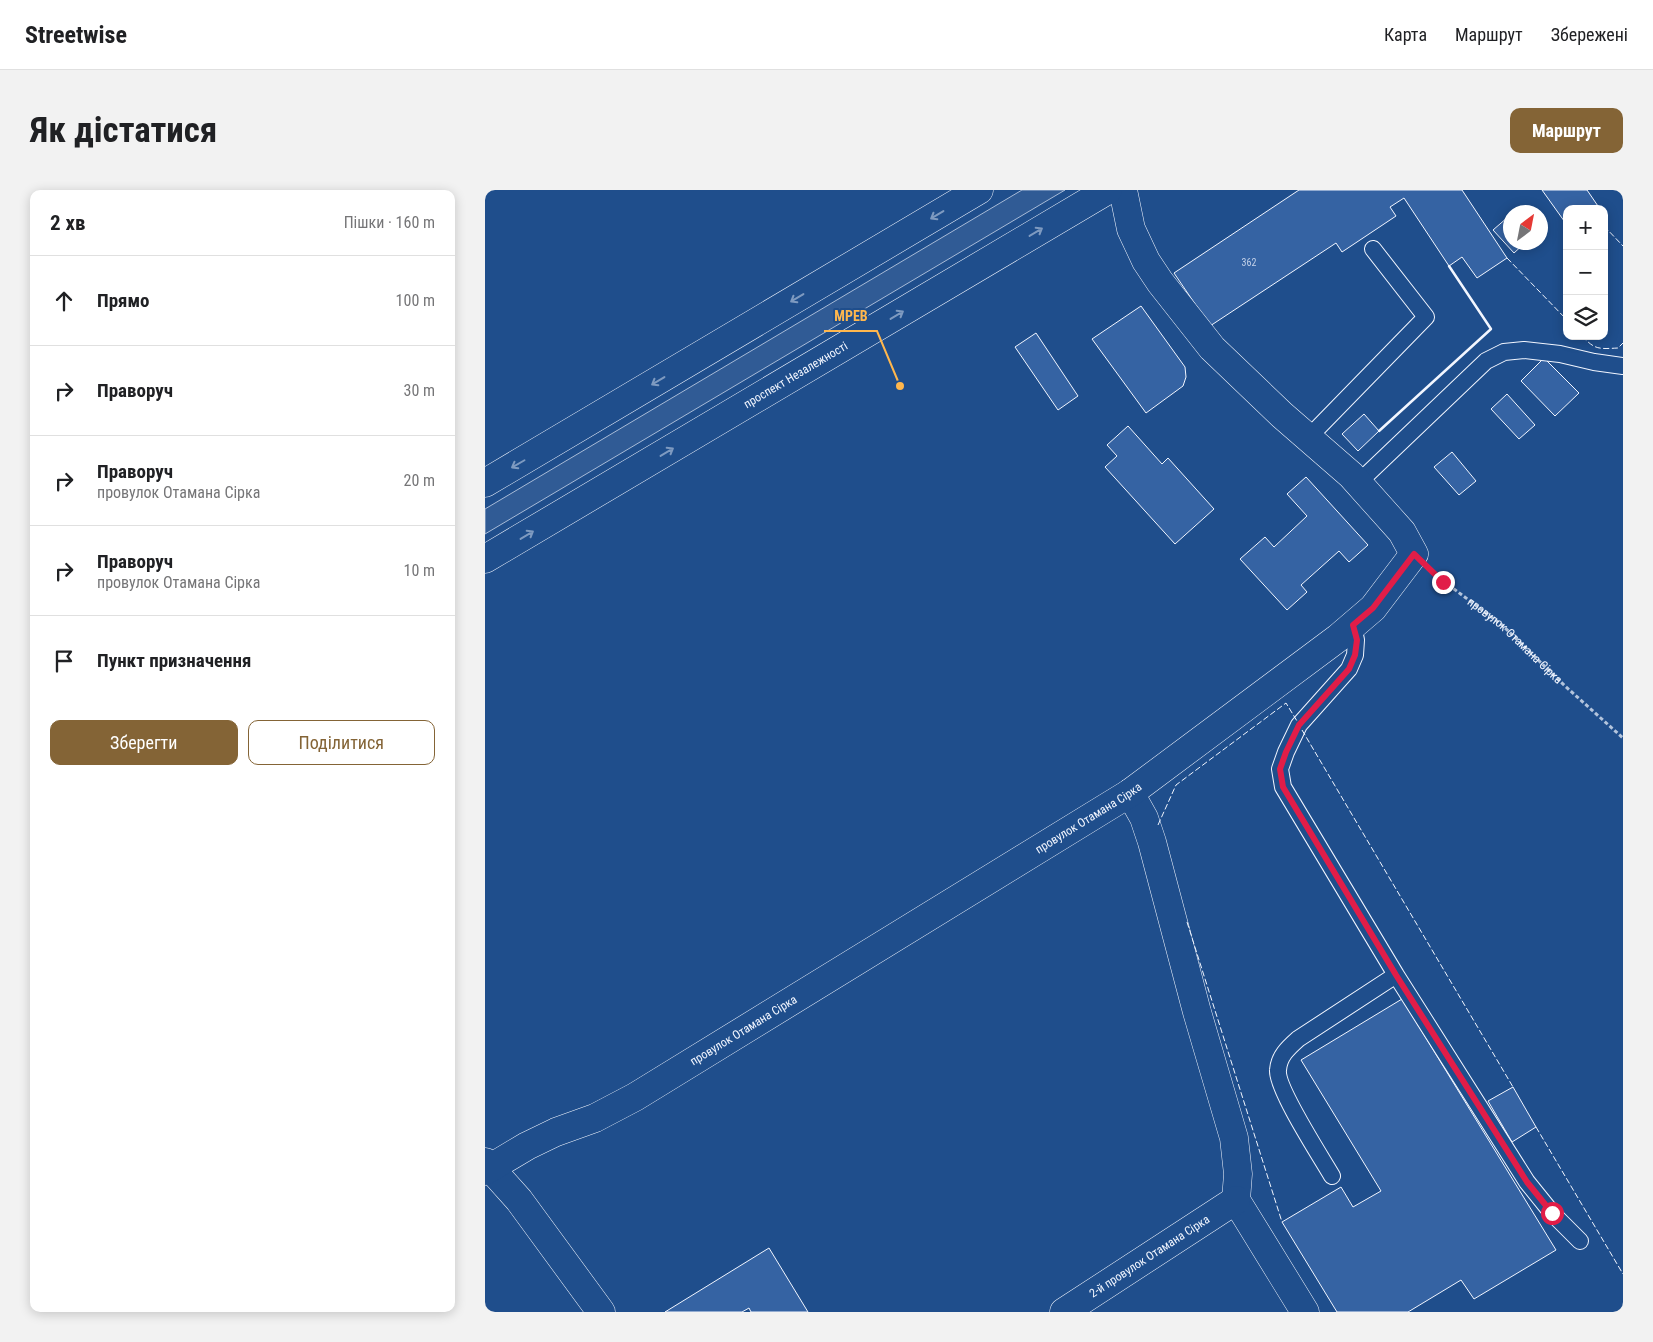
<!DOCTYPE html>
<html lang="uk">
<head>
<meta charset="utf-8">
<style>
  body { margin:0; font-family:"Roboto Condensed",sans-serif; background:#f2f2f2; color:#202124 }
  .controls { position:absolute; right:15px; top:15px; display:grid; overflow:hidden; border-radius:10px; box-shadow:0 2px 12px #0003 }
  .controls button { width:45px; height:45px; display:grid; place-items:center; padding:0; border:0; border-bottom:1px solid #e0e0e0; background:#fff; color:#202124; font:25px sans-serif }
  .compass { position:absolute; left:1018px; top:15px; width:45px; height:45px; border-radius:50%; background:#fff; box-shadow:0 2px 12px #0003; rotate:32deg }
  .stop { position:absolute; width:15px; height:15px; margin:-11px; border:4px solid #e11d48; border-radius:50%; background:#fff }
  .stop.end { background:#e11d48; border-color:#fff; box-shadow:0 1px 5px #0008 }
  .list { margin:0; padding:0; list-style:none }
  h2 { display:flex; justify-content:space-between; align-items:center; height:65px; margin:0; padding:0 20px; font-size:21px }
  h2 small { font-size:16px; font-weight:400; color:#757577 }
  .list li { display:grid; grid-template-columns:32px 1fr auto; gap:15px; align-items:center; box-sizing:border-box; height:90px; padding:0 20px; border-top:1px solid #e0e0e0 }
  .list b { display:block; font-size:19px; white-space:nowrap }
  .list p { margin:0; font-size:16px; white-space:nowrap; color:#757577 }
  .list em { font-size:16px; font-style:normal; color:#757577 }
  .actions { display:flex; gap:10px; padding:15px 20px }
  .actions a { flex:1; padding:11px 0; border:1px solid #846436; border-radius:10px; text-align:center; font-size:18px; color:#846436 }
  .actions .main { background:#846436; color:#fff }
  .icon { flex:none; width:28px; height:28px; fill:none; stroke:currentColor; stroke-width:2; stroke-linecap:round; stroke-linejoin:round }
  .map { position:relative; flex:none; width:1138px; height:1122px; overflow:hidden; border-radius:10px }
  header { display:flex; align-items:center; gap:30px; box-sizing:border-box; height:70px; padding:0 25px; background:#fff; border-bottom:1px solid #e0e0e0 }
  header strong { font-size:24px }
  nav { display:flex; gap:28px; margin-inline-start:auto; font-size:18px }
  .intro { display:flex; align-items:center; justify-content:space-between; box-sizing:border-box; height:120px; padding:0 30px }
  h1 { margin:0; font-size:35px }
  .button { padding:12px 22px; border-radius:10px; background:#846436; color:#fff; font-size:18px; font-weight:700 }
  main { display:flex; gap:30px; padding:0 30px }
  aside { flex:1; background:#fff; border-radius:10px; box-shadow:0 2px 12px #0003 }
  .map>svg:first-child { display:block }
  .built { fill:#305b95; stroke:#a8bbd7 }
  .building { fill:#3563a3; stroke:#f2f6ff }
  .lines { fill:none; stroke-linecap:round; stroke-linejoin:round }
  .service-casing { stroke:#f2f6ff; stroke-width:18 }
  .minor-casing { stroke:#f2f6ff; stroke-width:29 }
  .primary-casing { stroke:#f2f6ff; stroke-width:29 }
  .path { stroke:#b3c4dc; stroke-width:3; stroke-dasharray:4 2.5; stroke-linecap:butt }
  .service { stroke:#1f4e8c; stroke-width:16 }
  .minor { stroke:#1f4e8c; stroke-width:28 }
  .primary { stroke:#1f4e8c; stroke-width:28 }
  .fence { stroke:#f2f6ff; stroke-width:1; stroke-dasharray:6 2.5; stroke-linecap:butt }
  .wall { stroke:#f2f6ff; stroke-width:2.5 }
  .oneway { stroke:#7e9ac0 }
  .route { stroke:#e11d48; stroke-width:6 }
  .labels { text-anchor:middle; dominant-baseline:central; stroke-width:4; stroke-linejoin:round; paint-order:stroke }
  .number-label { font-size:10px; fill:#c3d1e8 }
  .street-label { font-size:12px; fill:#f2f6ff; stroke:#1f4e8c }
  .leader { fill:none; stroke:#ffb74d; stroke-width:2 }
  .callout-dot { fill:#ffb74d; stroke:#1f4e8c; stroke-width:2 }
  .callout-label { font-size:14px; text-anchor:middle; font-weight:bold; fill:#ffb74d; stroke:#1f4e8c; stroke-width:4; stroke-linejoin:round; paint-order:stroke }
</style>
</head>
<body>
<header>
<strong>Streetwise</strong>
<nav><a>Карта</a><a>Маршрут</a><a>Збережені</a></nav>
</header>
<div class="intro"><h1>Як дістатися</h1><a class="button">Маршрут</a></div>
<main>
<aside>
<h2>2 хв<small>Пішки · 160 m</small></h2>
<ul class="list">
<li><svg class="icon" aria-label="ahead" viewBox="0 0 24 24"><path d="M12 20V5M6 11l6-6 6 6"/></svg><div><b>Прямо</b></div><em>100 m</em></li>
<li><svg class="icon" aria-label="right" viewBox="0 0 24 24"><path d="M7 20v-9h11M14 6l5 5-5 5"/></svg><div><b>Праворуч</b></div><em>30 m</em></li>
<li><svg class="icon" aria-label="right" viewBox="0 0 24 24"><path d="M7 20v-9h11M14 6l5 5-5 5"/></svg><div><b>Праворуч</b><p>провулок Отамана Сірка</p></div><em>20 m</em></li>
<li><svg class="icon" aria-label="right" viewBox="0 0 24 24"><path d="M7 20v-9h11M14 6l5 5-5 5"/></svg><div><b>Праворуч</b><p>провулок Отамана Сірка</p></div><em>10 m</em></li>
<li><svg class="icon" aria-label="arrive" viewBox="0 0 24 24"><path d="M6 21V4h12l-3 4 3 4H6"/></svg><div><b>Пункт призначення</b></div></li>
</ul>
<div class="actions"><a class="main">Зберегти</a><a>Поділитися</a></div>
</aside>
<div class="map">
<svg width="1138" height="1122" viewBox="0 0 1138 1122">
  <rect width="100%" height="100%" fill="#1f4e8c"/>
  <path class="built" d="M537 0H580L0 344V319Z"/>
  <path class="building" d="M814 0H977L1022 68 992 88 977 67 964 76 919 8 905 17 911 26 857 62 851 53 725 136 689 83Z
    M1057 0H1102L1115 19H1082V35Z
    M1023 27 1026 29V52H1041L1029 63 1008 40Z
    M656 116 700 177 701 187 698 196 661 223 607 149Z
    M551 143 593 206 573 220 530 157Z
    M1059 168 1094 203 1070 226 1036 191Z
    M1022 204 1050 235 1034 249 1006 219Z
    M879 224 894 241 873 261 857 244Z
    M643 236 677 274 683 268 729 319 690 354 620 277 632 266 622 255Z
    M967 262 991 291 974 305 949 277Z
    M821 287 883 355 864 372 854 361 816 395 822 402 802 420 755 369 780 347 789 357 822 326 802 304Z
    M917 809 1071 1060 989 1109 976 1090 923 1122H852L797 1032 856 997 868 1017 896 1001 816 870Z
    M1028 897 1051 937 1027 952 1003 911Z
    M284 1058 323 1122H266L264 1118 257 1122H180Z"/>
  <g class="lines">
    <g class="service-casing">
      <path id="service" d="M823 248 941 127 888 59
        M873 293 1001 171 1019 162 1039 160 1075 164 1109 172 1138 176
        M868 435 871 450 870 465 864 479 814 535 801 562 795 579 798 597 911 785 1042 992 1067 1023 1095 1051
        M847 986C836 967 791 898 793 880 794 866 803 858 813 849L911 785"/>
    </g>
    <g class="minor-casing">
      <g id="minor">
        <path d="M645 603 659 628 667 652 712 822 749 948 753 984 751 1010 820 1122"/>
        <path d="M0 972 34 1010 116 1122"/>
        <path id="s2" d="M0 981 42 956 71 942 110 928 150 907 645 603 853 448 888 418 929 364 917 342 866 285 797 225 727 158 675 92 661 71 646 39 638 0"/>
        <path id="s3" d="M579 1122 751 1010"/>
      </g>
    </g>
    <g class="primary-casing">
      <g id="primary">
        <path d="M0 293 494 0"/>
        <path id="s4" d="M0 369 623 0"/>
      </g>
    </g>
    <path class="path" id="s1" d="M953 387 1017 435 1080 496 1138 548"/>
    <use href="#service" class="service"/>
    <use href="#minor" class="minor"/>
    <use href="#primary" class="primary"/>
    <path class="fence" d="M1119 36 1138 56
      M1022 68 1082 130
      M1097 146C1110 160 1114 159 1133 158L1138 153
      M817 540 1028 897
      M673 635 691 595 801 513 812 531
      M702 732 797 1032
      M1051 937 1138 1084"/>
    <path class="wall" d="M894 241 1006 139 964 76"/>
  </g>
  <defs><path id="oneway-shaft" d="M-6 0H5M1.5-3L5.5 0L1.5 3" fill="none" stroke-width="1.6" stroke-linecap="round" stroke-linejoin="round" transform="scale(1.25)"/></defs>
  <g class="oneway">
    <use href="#oneway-shaft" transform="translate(452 25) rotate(149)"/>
    <use href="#oneway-shaft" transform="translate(551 42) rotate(-31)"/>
    <use href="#oneway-shaft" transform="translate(312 108) rotate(149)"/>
    <use href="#oneway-shaft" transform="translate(412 125) rotate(-31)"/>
    <use href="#oneway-shaft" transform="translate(173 191) rotate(149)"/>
    <use href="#oneway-shaft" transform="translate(182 262) rotate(-31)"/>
    <use href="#oneway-shaft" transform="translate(33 274) rotate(150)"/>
    <use href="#oneway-shaft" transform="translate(42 345) rotate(-31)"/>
  </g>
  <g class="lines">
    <path class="route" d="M958 392 929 364 888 418 868 435 872 450 870 465 864 479 814 535 801 562 795 579 798 597 911 785 1042 992 1067 1023"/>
  </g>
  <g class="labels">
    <g class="number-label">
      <text x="764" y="72">362</text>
    </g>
    <g class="street-label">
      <text stroke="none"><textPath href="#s4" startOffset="361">проспект Незалежності</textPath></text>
      <text stroke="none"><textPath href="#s1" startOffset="100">провулок Отамана Сірка</textPath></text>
      <text stroke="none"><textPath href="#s2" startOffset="700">провулок Отамана Сірка</textPath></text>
      <text stroke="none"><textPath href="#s2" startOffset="295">провулок Отамана Сірка</textPath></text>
      <text stroke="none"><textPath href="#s3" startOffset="102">2-й провулок Отамана Сірка</textPath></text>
    </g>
  </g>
  <path class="leader" d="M415 196L392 141H339"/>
  <circle class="callout-dot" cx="415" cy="196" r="5"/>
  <g class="callout-label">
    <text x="366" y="131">МРЕВ</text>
  </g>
</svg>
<div class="controls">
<button>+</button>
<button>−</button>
<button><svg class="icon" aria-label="layers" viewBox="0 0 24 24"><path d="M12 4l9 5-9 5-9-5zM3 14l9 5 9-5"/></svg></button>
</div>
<svg class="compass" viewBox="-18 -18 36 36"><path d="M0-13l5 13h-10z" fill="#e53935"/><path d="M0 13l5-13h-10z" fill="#757577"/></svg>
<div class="stop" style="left:1067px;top:1023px"></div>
<div class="stop end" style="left:958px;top:392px"></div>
</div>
</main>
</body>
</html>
